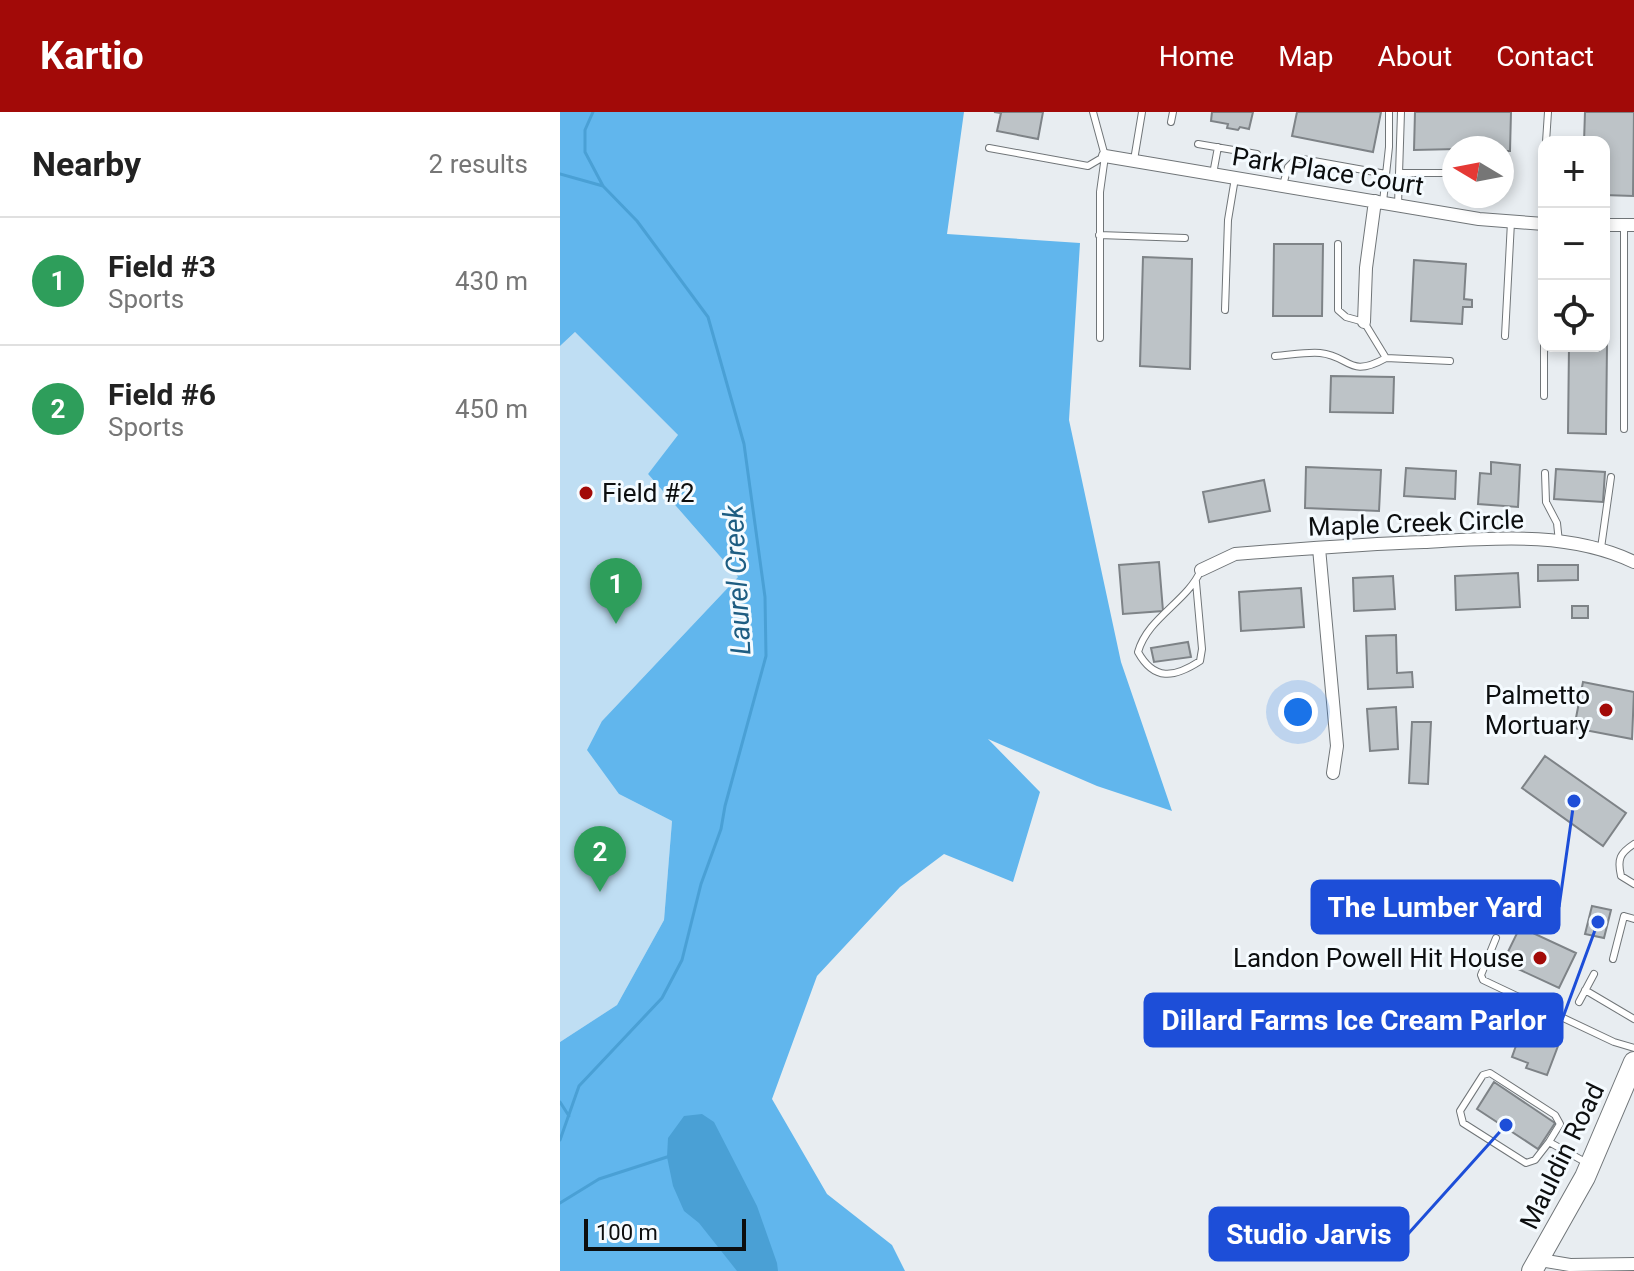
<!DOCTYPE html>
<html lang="en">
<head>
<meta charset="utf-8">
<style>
  body { margin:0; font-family:Roboto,sans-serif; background:#f2f2f2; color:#222 }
  .controls { position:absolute; right:24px; top:24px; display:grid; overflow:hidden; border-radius:16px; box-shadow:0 4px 12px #0003 }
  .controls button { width:72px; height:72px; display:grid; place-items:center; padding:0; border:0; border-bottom:2px solid #e0e0e0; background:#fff; color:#222; font:40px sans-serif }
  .compass { position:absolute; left:882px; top:24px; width:72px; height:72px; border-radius:50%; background:#fff; box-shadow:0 4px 12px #0003; rotate:280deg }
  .scale { position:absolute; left:24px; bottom:20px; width:162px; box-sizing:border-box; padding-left:8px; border:4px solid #0c0e0f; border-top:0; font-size:22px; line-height:28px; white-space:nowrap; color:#0c0e0f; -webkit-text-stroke:6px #f5fbff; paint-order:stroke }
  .you { position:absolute; left:738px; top:600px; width:28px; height:28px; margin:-20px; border:6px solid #fff; border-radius:50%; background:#1a73e8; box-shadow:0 0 0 12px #1a73e833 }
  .badge { display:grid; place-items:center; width:52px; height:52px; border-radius:50%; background:#a20a08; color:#fff; font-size:26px; font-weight:700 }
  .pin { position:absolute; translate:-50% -66px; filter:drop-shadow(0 2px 4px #0008) }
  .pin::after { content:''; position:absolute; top:42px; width:28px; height:24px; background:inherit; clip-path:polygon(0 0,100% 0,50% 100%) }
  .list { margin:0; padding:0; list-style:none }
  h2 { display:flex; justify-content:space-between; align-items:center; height:104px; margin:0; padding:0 32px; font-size:34px }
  h2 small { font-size:26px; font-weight:400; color:#767676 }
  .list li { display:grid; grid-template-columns:52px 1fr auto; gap:24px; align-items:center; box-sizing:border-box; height:128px; padding:0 32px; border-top:2px solid #e0e0e0 }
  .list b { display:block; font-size:30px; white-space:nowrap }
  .list p { margin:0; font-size:26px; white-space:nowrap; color:#767676 }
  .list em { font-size:26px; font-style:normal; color:#767676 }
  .icon { flex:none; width:44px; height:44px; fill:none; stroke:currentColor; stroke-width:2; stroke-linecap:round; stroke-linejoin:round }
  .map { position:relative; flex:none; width:1074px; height:1159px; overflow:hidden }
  header { display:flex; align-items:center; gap:48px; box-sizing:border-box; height:112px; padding:0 40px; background:#a20a08; color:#fff }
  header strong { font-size:38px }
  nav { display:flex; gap:44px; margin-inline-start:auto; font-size:28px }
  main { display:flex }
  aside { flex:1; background:#fff }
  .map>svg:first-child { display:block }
  .green { fill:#bfdef3 }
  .forest { fill:#61b6ed }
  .water { fill:#4aa0d5 }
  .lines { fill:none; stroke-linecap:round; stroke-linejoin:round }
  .stream { stroke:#4aa0d5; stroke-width:3 }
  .building { fill:#bdc3c7; stroke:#7e8387; stroke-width:2 }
  .lane-casing { stroke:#707578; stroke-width:8 }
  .street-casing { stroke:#707578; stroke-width:14 }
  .primary-casing { stroke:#707578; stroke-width:22 }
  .lane { stroke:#fff; stroke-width:6 }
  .street { stroke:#fff; stroke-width:12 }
  .primary { stroke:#fff; stroke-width:20 }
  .poi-dot { fill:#a20a08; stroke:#f5fbff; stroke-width:3 }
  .labels { text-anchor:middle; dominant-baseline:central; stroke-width:6; stroke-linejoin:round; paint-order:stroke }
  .street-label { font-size:26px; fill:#0c0e0f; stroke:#f5fbff }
  .poi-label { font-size:26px; fill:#0c0e0f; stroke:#f5fbff; text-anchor:end }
  .water-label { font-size:28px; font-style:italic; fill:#1e5d82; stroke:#f5fbff }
  .leader { fill:none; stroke:#1d4ed8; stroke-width:3 }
  .callout-dot { fill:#1d4ed8; stroke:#f5fbff; stroke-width:3 }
  .callout { fill:#1d4ed8; stroke:#1d4ed8; stroke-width:3 }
  .callout-label { font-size:28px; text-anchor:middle; font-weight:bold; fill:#fff }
</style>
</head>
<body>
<header>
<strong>Kartio</strong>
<nav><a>Home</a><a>Map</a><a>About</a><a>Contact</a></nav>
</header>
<main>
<aside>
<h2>Nearby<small>2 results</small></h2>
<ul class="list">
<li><span class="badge" style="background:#2e9e5b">1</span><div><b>Field #3</b><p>Sports</p></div><em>430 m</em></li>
<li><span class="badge" style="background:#2e9e5b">2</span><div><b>Field #6</b><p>Sports</p></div><em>450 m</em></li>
</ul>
</aside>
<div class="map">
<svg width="1074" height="1159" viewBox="0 0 1074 1159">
  <rect width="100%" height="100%" fill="#e8edf1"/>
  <path class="green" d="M15 220 119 324 88 362 178 465 42 609 59 682 112 709 104 808 57 893 0 930V234Z"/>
  <path class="forest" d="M0 0H404L387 122 520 131 509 308 561 550 612 699 537 674 428 627 480 680 453 770 384 742 340 775 257 864 212 987 267 1082 332 1133 345 1159H0V930L57 893 104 808 112 709 59 682 27 638 42 609 178 465 88 362 118 323 15 220 0 234Z"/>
  <path class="water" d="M142 1002 154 1010 197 1094 217 1151 218 1159H177L139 1111 124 1099 113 1074 107 1045 108 1026 124 1004Z"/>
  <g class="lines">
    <path class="stream" d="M0 62 43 74
      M0 990 9 1004
      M0 1028 19 974 102 886 122 848 141 772 161 717 165 694 206 544 205 485 184 332 148 205 77 109 43 74 25 40V18L33 0
      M0 1091 39 1067 107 1045"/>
  </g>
  <path class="building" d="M434 0H483L478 27 437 19 441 1Z
    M652 0H693L689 17 680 15 678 18 667 16 668 12 651 9Z
    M737 0H821L813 40 732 24Z
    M855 0H951L950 39H942V36L854 38Z
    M1025 0H1074L1073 84 1044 83V30H1024Z
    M714 132H763L762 204H713Z
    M1044 144H1048L1046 322 1008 321 1009 234H1044Z
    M583 145 632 147 630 257 580 254Z
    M854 148 906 152 904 187 912 188V195H903L902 212 851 209Z
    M771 264 834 265 833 301 770 300Z
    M931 350 960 353 958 395 918 392 920 361 931 362Z
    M746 355 821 358 819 399 745 396Z
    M846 356 896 359 895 387 844 384Z
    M996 357 1045 360 1043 390 994 387Z
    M704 368 710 399 649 410 643 380Z
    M599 450 603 499 563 502 559 453Z
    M978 453H1018V468L978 469Z
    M958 461 960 495 896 498 895 464Z
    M833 464 835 497 794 499 793 466Z
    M741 476 744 515 681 519 679 480Z
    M1012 494H1028V506H1012Z
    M836 523 837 561 852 560 853 575 808 577 806 524Z
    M628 530 631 545 594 550 591 536Z
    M1023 570 1074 580 1072 627 1014 616Z
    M836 595 838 637 810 639 807 597Z
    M852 610H871L868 672 849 671Z
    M985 644 1066 701 1043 734 962 676Z
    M1032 794 1051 798 1044 826 1025 822Z
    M960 815 1016 841 999 876 943 850Z
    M962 917 979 923 980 919 1001 926 987 963 966 956 968 951 952 945Z
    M934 970 995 1011 978 1037 917 997Z"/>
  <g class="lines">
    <g class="lane-casing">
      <path id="lane" d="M533 0 545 44 540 80V226
        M611 10 613 0
        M986 30 988 0
        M638 32 697 42
        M429 36 528 54 545 44
        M574 48 582 0
        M839 61H894
        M653 62 658 35
        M723 73 728 55 737 46 826 62
        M823 90 829 35V0
        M838 93 841 0
        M539 123 625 126
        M665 198 668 108 675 66
        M945 224 951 110
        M715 244C730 243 745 240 760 241 791 244 788 267 826 246L804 210 786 205 778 198V132
        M826 246 890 249
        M984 284V102
        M1064 317V113
        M985 361 986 390 997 411 999 430
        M1041 436 1051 365
        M636 470 642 537 640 549C614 566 594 569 578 540 588 505 627 490 641 458
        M1074 732C1060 741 1057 747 1061 764L1074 772
        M936 826 921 863 923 868 1054 930 1074 936
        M1053 847 1064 804 1074 807
        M1025 878 1074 907
        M1019 890 1034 862
        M989 1030 975 1048 966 1051 903 1011 900 999 923 963 930 961 995 1003 1000 1012 989 1030 1027 1051"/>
    </g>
    <g class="street-casing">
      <path id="street" d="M545 44 919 107 984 112
        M1044 113H1074
        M804 210 806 156 815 89
        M759 436 777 634 773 661
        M641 458 675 442C738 437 801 432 864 430 934 426 1009 419 1074 450
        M980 1148 1010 1153 1074 1152"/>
    </g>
    <g class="primary-casing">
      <path id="primary" d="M972 1159 1025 1065 1074 950"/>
    </g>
    <use href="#lane" class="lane"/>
    <use href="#street" class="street"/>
    <use href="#primary" class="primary"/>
  </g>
  <g class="poi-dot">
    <circle cx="26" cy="381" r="8"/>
    <circle cx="1046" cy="598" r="8"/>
    <circle cx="980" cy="846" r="8"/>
  </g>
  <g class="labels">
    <g class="street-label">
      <text transform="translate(768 59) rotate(9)">Park Place Court</text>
      <text transform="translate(856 411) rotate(-2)">Maple Creek Circle</text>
      <text transform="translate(1002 1044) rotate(-64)">Mauldin Road</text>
    </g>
    <g class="poi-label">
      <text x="42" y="381" text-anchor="start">Field #2</text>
      <text x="1030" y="583">Palmetto<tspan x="1030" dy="30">Mortuary</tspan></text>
      <text x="964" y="846">Landon Powell Hit House</text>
    </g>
    <g class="water-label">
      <text transform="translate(177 468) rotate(-93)">Laurel Creek</text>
    </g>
  </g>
  <path class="leader" d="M1014 689L999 795M1038 810L1002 908M946 1013L848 1122"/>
  <g class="callout-dot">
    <circle cx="1014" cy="689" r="8"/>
    <circle cx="1038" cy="810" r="8"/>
    <circle cx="946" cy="1013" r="8"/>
  </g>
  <g class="callout">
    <rect x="752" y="769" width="247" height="52" rx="8"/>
    <rect x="585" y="882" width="417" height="52" rx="8"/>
    <rect x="650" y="1096" width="198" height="52" rx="8"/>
  </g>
  <g class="callout-label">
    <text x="875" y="805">The Lumber Yard</text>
    <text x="794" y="918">Dillard Farms Ice Cream Parlor</text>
    <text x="749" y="1132">Studio Jarvis</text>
  </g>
</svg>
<div class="controls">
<button>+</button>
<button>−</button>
<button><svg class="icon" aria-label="locate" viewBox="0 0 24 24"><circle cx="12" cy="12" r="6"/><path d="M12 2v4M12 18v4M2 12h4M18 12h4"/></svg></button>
</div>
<svg class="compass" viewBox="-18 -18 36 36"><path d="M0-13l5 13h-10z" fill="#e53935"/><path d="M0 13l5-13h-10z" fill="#767676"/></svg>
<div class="scale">100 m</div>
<div class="you"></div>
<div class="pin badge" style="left:56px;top:512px;background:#2e9e5b">1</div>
<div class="pin badge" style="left:40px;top:780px;background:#2e9e5b">2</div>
</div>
</main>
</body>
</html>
